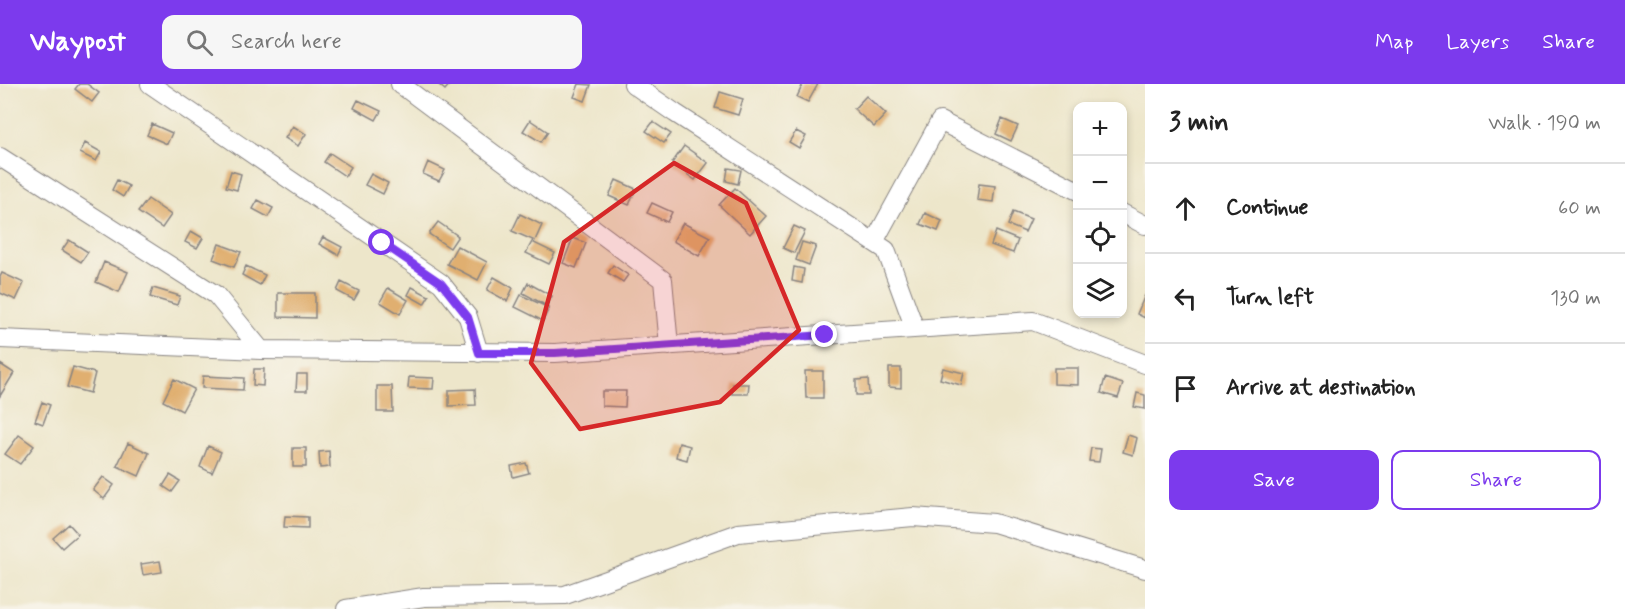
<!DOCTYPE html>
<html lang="en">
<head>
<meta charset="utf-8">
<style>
  body { margin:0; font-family:Mynerve,sans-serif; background:#f6f6f6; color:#222 }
  .controls { position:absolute; right:18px; top:18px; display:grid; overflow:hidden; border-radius:12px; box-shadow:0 3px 9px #0003 }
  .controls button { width:54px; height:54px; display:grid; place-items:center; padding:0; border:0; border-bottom:2px solid #e0e0e0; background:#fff; color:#222; font:30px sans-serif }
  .stop { position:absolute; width:18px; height:18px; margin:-14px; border:4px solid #7c3aed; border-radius:50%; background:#fff }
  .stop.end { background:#7c3aed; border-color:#fff; box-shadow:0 2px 6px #0008 }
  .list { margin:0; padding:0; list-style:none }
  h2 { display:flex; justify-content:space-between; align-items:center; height:78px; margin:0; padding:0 24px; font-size:26px }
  h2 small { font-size:20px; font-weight:400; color:#767676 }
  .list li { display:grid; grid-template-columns:39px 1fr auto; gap:18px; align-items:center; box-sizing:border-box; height:90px; padding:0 24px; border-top:2px solid #e0e0e0 }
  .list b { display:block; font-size:22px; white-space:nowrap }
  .list em { font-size:20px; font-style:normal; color:#767676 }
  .actions { display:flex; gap:12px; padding:18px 24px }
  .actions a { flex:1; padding:14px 0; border:2px solid #7c3aed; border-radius:12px; text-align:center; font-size:21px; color:#7c3aed }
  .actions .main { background:#7c3aed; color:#fff }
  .icon { flex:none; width:33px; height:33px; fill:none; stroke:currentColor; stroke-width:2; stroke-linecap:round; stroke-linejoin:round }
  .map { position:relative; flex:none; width:1145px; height:525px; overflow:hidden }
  header { display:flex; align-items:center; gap:36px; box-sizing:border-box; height:84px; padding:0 30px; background:#7c3aed; color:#fff }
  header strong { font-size:28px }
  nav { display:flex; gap:33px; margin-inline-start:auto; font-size:21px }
  .search { width:420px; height:54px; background:#f6f6f6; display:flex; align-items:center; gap:15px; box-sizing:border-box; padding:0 21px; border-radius:12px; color:#767676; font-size:22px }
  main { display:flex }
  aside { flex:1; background:#fff }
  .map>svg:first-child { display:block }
  .building { fill:#e0af6f }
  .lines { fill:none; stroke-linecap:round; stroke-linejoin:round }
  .minor-casing { stroke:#888482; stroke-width:20 }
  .minor { stroke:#fff; stroke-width:18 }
  .route { stroke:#7c3aed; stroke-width:8 }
  .marked { fill:#d62828; fill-opacity:0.2; stroke:#d62828; stroke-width:4.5; stroke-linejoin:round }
</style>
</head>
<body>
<header>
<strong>Waypost</strong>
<div class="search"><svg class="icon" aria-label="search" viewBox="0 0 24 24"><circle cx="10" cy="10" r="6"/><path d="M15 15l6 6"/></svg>Search here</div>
<nav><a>Map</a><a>Layers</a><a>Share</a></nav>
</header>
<main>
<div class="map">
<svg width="1145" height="525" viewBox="0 0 1145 525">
  <rect width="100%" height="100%" fill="#f7f3e8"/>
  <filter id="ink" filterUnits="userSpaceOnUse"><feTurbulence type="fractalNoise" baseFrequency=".0167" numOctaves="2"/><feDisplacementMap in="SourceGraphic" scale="12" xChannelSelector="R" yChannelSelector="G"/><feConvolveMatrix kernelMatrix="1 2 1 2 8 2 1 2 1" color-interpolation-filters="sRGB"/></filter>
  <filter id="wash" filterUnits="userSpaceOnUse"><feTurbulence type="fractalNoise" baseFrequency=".008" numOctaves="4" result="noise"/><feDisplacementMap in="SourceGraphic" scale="24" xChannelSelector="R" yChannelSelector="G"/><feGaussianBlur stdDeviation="1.35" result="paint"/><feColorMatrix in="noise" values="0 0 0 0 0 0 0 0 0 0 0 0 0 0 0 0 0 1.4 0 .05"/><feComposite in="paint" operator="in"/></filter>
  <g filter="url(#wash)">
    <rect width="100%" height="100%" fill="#ede6ca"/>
    <g id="blocks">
      <path class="building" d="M79 0H87L99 9 92 18 75 5Z
        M438 0H450L445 6Z
        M579 0 591 1 585 17 574 13Z
        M803 0H818L808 18 797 13Z
        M720 8 743 15 738 31 715 24Z
        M866 12 886 30 874 43 854 25Z
        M358 16 381 27 376 36 354 24Z
        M1002 35 1018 42 1011 57 996 50Z
        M530 36 548 48 541 58 523 47Z
        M653 38 671 50 664 59 646 47Z
        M152 40 172 49 167 60 147 51Z
        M293 42 306 50 298 62 285 54Z
        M796 47 806 52 799 64 789 58Z
        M85 59 101 68 96 77 80 69Z
        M684 62 708 79 695 96 672 79Z
        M330 69 351 83 345 92 324 78Z
        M428 78 445 86 439 97 423 90Z
        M728 84 741 86 738 100 726 97Z
        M231 87 241 90 237 106 226 103Z
        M371 90 388 99 383 110 365 101Z
        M117 96 129 102 123 113 112 106Z
        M616 96 636 105 629 121 609 112Z
        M979 100 995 102 993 118 977 116Z
        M735 104 766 132 750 150 719 121Z
        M148 115 171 131 162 144 138 128Z
        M258 116 273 124 268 133 253 125Z
        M652 119 672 128 667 138 647 129Z
        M1013 128 1031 135 1025 148 1008 141Z
        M925 129 942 137 938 147 920 140Z
        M520 130 542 141 534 159 555 169 549 180 526 169 533 156 512 147Z
        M438 138 458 152 450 164 429 150Z
        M683 139 710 153 699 172 673 157Z
        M794 142 805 147 794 169 783 164Z
        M191 147 203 154 197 164 185 158Z
        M996 147 1018 156 1013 169 991 161Z
        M323 153 342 163 338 171 319 160Z
        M573 154 586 159 576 184 563 179Z
        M69 156 88 168 81 178 62 166Z
        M802 158 816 162 809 181 796 176Z
        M219 160 241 168 234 183 213 175Z
        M457 162 487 178 478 196 447 180Z
        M104 178 128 188 119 208 96 198Z
        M613 181 628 191 623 198 608 189Z
        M246 182 265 191 260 201 242 191Z
        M794 183 804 185 802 199 792 197Z
        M2 189 24 199 16 216 0 209V193Z
        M494 193 513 204 507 217 487 206Z
        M341 198 359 207 354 216 337 207Z
        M528 199 552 212 547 222 523 209Z
        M412 203 429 212 424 220 408 211Z
        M153 204 180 212 177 221 150 213Z
        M388 204 408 216 400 230 380 218Z
        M278 209H315V234L278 233Z
        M521 211 549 224 543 237 515 223Z
        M1145 211V234L1137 230Z
        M0 280 14 289 0 312Z
        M73 283 95 289 90 309 67 303Z
        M889 284H901V304L889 303Z
        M943 284 964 289 961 301 940 295Z
        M1054 284H1078V301L1054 300Z
        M254 285H264L263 302 253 301Z
        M805 287H823V314H806Z
        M297 290H307V307H296Z
        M203 292 244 294 243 306 202 304Z
        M409 293 434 294 433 305 408 304Z
        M1105 294 1123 300 1118 314 1101 309Z
        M174 295 194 305 182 327 163 317Z
        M868 295 869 311H856V296Z
        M733 300H749L748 310H732Z
        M377 302H392L393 328H377Z
        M475 305 476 321 449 322V306Z
        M602 307H626L625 323 602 322Z
        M1137 309 1145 311V325L1134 323Z
        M42 318 50 321 43 340 35 337Z
        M19 351 34 362 20 380 5 370Z
        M1128 351 1137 354 1133 371 1123 368Z
        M128 359 149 369 139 392 117 382Z
        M679 359 690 362 687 376 676 373Z
        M208 362 221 368 212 389 200 383Z
        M293 364H306V383H293Z
        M1091 364 1101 365 1099 378 1089 377Z
        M329 367 330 383 320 384 319 368Z
        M526 379 529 389 513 393 511 382Z
        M170 391 180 397 172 408 163 402Z
        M103 393 114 401 104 415 93 406Z
        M285 432 308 433V444L284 443Z
        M69 440 78 450 62 464 53 454Z
        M160 477 162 488 143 491 141 480Z"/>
    </g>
  </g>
  <g filter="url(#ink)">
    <use href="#blocks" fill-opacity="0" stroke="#888482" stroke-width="1.5"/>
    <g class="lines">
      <g class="minor-casing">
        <path id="minor" d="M150 0 441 199 468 233 479 269
          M400 0 663 196 669 262
          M633 0 675 29 886 166 915 245
          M0 73 216 211 261 266
          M1122 129 1145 141
          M874 158 940 37 1078 107
          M0 255 261 266 555 269 1033 237 1145 280
          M346 525 424 513 565 511 738 449 913 433 994 439 1145 485"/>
      </g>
      <use href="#minor" class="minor"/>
    </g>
  </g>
  <g class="lines" filter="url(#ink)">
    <path class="route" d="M382 159 441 199 468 233 479 269H555L825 251"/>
  </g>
  <path class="marked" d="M674 79 746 119 799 246 720 318 580 345 531 279 564 158Z"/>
</svg>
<div class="controls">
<button>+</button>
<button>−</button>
<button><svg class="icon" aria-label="locate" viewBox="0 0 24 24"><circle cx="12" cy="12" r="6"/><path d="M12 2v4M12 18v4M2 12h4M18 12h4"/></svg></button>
<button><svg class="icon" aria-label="layers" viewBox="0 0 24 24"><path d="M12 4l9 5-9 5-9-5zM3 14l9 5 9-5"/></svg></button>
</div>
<div class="stop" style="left:382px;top:159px"></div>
<div class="stop end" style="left:825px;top:251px"></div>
</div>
<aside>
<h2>3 min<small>Walk · 190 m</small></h2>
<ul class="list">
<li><svg class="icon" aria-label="ahead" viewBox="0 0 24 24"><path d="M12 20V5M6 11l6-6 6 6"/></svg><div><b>Continue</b></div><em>60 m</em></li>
<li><svg class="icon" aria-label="left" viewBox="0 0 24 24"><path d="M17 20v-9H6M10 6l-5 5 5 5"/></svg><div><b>Turn left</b></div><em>130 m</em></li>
<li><svg class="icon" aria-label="arrive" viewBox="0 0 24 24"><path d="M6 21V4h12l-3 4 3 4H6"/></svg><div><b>Arrive at destination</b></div></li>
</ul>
<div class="actions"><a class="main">Save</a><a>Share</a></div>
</aside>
</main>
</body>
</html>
